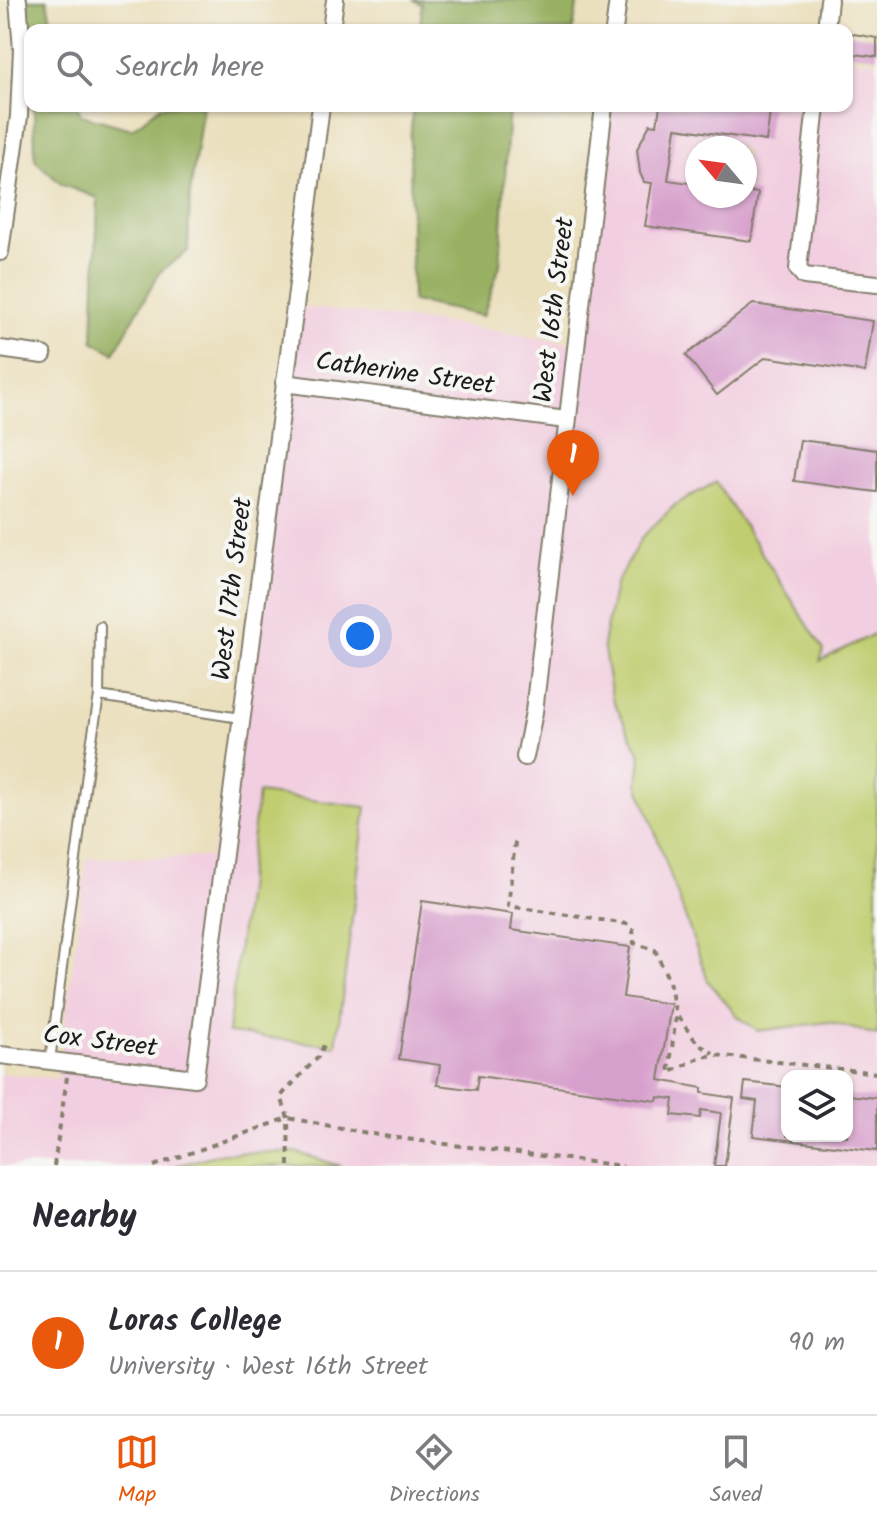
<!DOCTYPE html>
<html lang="en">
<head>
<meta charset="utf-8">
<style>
  body { margin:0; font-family:Kalam,sans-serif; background:#f7f7f7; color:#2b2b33 }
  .controls { position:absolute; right:24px; bottom:24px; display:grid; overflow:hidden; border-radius:16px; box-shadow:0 2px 6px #0004 }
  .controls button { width:72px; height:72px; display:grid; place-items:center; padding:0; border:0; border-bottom:2px solid #e1e1e2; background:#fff; color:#2b2b33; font:40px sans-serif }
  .compass { position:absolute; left:685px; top:136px; width:72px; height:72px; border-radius:50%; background:#fff; box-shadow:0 2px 6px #0004; rotate:299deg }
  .you { position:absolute; left:360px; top:636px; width:28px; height:28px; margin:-20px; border:6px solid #fff; border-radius:50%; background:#1a73e8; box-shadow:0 0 0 12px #1a73e833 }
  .badge { display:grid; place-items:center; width:52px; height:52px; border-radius:50%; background:#ea580c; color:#fff; font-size:26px; font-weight:700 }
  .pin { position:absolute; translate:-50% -66px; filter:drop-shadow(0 2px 4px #0008) }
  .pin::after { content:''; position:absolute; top:42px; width:28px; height:24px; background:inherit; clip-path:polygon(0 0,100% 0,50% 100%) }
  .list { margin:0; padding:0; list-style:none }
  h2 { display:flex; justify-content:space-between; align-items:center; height:104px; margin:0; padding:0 32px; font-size:34px }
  h2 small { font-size:26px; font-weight:400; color:#7c7c81 }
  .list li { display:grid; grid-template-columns:52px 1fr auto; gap:24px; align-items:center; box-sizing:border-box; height:144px; padding:0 32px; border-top:2px solid #e1e1e2 }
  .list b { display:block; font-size:30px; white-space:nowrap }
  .list p { margin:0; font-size:26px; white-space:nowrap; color:#7c7c81 }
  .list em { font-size:26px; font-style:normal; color:#7c7c81 }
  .icon { flex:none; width:44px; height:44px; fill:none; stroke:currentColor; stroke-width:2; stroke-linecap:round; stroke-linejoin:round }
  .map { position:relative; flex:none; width:877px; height:1166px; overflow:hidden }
  .search { position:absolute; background:#fff; box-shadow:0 2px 6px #0004; left:24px; right:24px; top:24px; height:88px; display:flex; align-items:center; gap:20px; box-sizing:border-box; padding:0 28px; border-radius:16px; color:#7c7c81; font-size:30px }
  .sheet { height:248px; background:#fff }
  nav { display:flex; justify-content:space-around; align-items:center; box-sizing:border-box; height:112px; border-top:2px solid #e1e1e2; background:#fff; font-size:22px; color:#7c7c81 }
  nav a { display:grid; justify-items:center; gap:4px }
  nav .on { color:#ea580c }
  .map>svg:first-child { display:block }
  .built { fill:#f2cfe0; fill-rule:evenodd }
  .green { fill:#c0cd6f; stroke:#6e7446; stroke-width:2 }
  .forest { fill:#98b062; stroke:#5a663f; stroke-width:2 }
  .building { fill:#d79fcc }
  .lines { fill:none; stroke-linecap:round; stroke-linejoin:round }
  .lane-casing { stroke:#847e6d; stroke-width:12 }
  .street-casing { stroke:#847e6d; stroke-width:20 }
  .path { stroke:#847e6d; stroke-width:4; stroke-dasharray:6 6; stroke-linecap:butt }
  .lane { stroke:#fff; stroke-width:8 }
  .street { stroke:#fff; stroke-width:16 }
  .labels { text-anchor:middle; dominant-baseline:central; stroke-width:8; stroke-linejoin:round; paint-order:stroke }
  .street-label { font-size:26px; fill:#1c1c1c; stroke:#f6f6f2 }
</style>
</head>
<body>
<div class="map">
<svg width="877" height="1166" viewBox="0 0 877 1166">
  <rect width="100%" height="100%" fill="#f6f6f2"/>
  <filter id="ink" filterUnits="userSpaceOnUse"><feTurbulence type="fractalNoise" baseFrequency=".0125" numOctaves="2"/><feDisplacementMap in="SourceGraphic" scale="16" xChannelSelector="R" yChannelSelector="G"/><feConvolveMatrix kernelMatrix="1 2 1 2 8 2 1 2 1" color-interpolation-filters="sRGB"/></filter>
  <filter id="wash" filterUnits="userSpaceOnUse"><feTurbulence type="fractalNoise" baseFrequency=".006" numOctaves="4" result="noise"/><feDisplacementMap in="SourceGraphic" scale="32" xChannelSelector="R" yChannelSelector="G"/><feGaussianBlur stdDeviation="1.8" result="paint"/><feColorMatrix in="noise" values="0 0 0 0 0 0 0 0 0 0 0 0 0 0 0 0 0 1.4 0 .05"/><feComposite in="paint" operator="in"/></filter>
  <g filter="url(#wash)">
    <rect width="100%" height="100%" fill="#ebe0be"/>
    <path class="built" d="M847 58 877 62V1166H0V1073L58 1079 87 858 211 857 240 718 294 306 446 323 575 344 614 106H847ZM697 148H745V196H697ZM787 1076H847V1136H787Z"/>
    <path class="green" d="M716 482 824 650 820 661 874 634 877 636V1035L829 1022 758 1031 736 1015 708 981 638 784 641 756 612 698 603 644 615 585 642 537 676 504Z
      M258 793 366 807 336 1046 228 1033Z
      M295 1152 341 1166H176L222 1153Z"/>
    <path class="forest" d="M27 0H47L53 30H30V45Z
      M413 0H578L573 30H420L422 4Z
      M34 106H77L81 115 132 129 161 106H203L190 194 188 251 160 272 114 353 93 341 98 198 62 185 35 160Z
      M413 106H509L500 265 483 316 412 301 410 141Z"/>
    <g id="blocks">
      <path class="building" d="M848 33 877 38V57L847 53Z
        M660 106H771L766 141 676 128 668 180 697 184V196H745V191L758 193 751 241 645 226 652 183 644 182 640 173 637 149 650 124 657 125Z
        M753 304 873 321 865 372 766 357 717 395 686 355Z
        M800 440 877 450V492L794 481Z
        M422 901 513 914 511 930 630 947 623 997 671 1004 659 1080 702 1088V1093L734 1098 725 1166H714L721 1113 701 1110 700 1118 672 1115 674 1099 658 1097 657 1101 478 1076 476 1090 437 1085 440 1065 399 1059Z
        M745 1082 787 1087V1136H847V1095L877 1098V1151L753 1136 757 1101 743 1099Z"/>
    </g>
  </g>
  <g filter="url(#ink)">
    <use href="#blocks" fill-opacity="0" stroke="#847e6d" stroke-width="2"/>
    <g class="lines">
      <g class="lane-casing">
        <path id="lane" d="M100 626 99 696 240 718
          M50 1061 89 758 99 696"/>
      </g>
      <g class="street-casing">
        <path id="street" d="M331 30 335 0
          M614 30 618 0
          M826 30 829 0
          M816 106 798 269 804 276 877 284
          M0 252 19 116 22 49 18 0
          M0 349 43 355
          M284 383 566 420
          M525 757 534 712 604 106
          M0 1055 195 1078 321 106"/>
      </g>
      <path class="path" d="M515 842 508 906 627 924 633 928 634 943 655 950 669 981 676 1015 669 1073 701 1057 715 1055 877 1073
        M678 1017 698 1044 713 1053
        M54 1166 67 1077
        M154 1166 288 1118 389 1137 623 1166
        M289 1166 288 1118 281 1096 319 1056 324 1045"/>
      <use href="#lane" class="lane"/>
      <use href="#street" class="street"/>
    </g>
  </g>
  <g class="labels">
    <g class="street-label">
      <text transform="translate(555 310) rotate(-83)">West 16th Street</text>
      <text transform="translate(405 374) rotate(8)">Catherine Street</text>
      <text transform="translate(233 589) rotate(-83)">West 17th Street</text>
      <text transform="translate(100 1042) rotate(7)">Cox Street</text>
    </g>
  </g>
</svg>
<div class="controls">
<button><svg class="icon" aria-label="layers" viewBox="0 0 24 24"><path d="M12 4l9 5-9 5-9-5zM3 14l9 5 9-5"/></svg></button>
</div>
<svg class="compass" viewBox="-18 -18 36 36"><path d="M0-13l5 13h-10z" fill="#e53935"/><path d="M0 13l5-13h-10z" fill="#7c7c81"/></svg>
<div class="you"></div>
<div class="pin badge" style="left:573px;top:496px">1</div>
<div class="search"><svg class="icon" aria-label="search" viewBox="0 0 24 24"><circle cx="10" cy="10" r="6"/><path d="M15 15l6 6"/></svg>Search here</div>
</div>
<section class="sheet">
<h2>Nearby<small></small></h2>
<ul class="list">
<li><span class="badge">1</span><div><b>Loras College</b><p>University · West 16th Street</p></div><em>90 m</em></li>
</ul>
</section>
<nav>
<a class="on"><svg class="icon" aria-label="map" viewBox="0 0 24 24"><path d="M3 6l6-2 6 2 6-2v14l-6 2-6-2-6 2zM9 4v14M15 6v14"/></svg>Map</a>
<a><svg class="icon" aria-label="directions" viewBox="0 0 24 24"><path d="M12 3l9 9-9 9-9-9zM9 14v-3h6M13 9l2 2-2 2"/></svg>Directions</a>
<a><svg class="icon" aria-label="saved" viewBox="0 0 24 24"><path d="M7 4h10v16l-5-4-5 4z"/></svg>Saved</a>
</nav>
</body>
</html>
